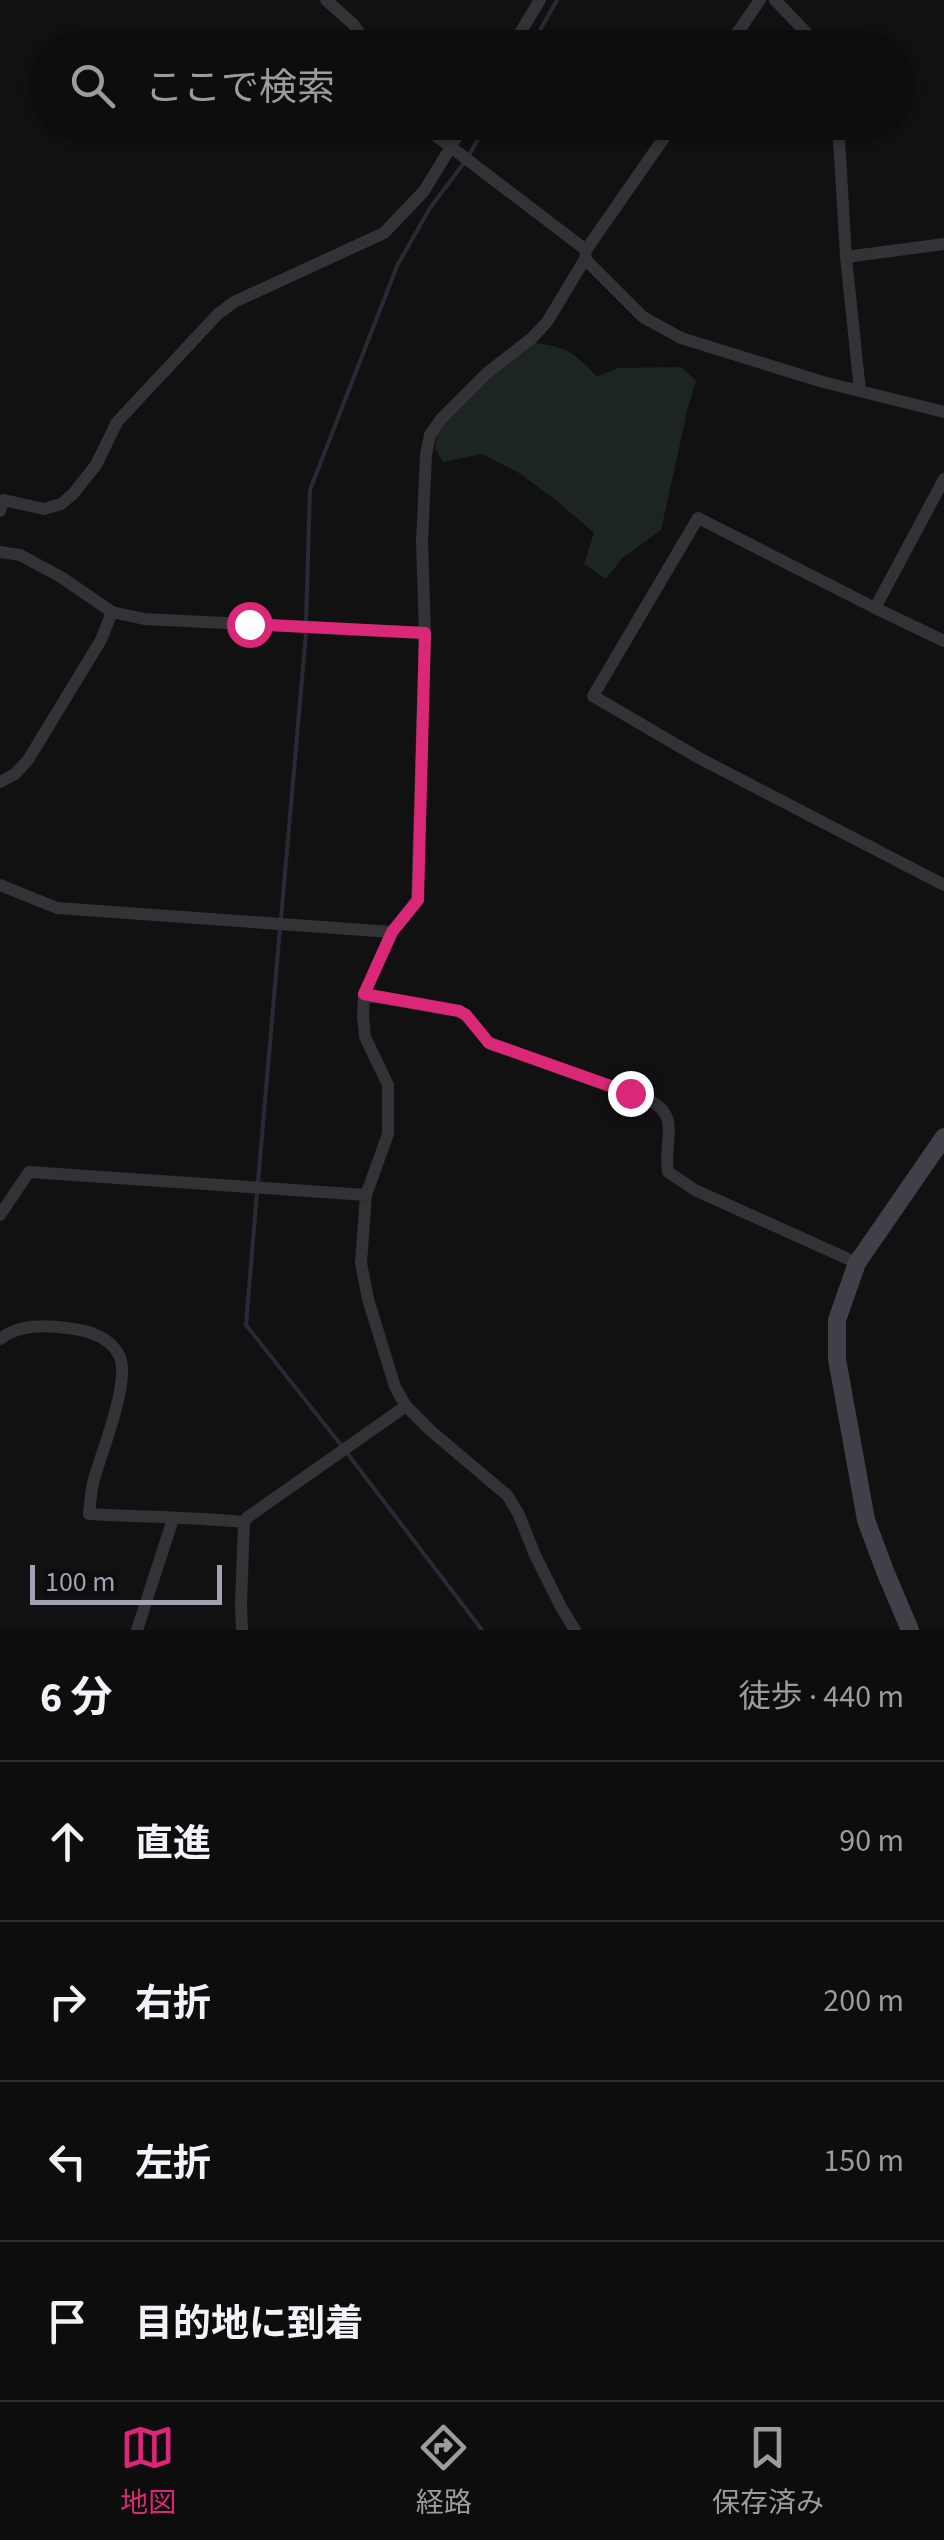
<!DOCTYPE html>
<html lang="ja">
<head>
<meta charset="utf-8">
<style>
  body { margin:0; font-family:"Source Sans 3","Noto Sans JP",sans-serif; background:#161617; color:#f1f3f6 }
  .scale { position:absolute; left:30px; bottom:25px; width:192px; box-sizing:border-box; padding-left:10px; border:5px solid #a1a2b4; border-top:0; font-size:28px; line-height:35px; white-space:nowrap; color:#a1a2b4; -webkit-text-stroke:8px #0c0c0d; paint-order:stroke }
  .stop { position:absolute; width:30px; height:30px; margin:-22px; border:8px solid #db2777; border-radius:50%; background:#fff }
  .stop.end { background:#db2777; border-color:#fff; box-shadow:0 2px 10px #0008 }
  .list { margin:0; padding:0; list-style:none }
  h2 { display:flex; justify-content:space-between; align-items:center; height:130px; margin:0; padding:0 40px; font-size:42px }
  h2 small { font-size:32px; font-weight:400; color:#9a9c9e }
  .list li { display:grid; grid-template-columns:65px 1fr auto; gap:30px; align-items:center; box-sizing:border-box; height:160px; padding:0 40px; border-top:2px solid #2d2d2e }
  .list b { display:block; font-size:38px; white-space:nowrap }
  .list em { font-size:32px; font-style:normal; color:#9a9c9e }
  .icon { flex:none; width:55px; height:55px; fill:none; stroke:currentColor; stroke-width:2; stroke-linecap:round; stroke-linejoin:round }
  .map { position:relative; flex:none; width:944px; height:1630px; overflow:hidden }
  .search { position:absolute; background:#0d0d0e; box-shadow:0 2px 8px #0004; left:30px; right:30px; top:30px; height:110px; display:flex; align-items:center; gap:25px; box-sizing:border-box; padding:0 35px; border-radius:55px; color:#9a9c9e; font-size:38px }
  .sheet { height:770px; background:#0d0d0e }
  nav { display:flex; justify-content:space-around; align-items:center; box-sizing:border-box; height:140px; border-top:2px solid #2d2d2e; background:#0d0d0e; font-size:28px; color:#9a9c9e }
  nav a { display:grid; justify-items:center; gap:5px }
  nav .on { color:#db2777 }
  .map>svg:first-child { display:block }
  .green { fill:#1d2520 }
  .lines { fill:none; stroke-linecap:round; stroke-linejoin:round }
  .stream { stroke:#272b36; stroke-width:4 }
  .street { stroke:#323237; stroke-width:12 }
  .secondary { stroke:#404048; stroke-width:18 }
  .route { stroke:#db2777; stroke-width:12 }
</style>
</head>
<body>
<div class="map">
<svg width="944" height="1630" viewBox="0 0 944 1630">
  <rect width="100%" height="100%" fill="#111112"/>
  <path class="green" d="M535 343C567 347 575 353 597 377L618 368 681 367 696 381 688 407 661 530 622 558 606 579 584 564 594 533 557 501 519 473 482 454 443 462 435 449 437 433 451 416 492 374Z"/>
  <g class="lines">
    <path class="stream" d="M530 48 557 0
      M469 155 488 122
      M306 622 310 490 397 266 430 208 464 163
      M281 919 306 633
      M258 1182 280 928
      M257 1193 246 1325 341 1445
      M347 1453 482 1630"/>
    <path class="street" d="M326 0 353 24 370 48
      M775 0 821 48
      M511 48 540 0
      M727 48 760 0
      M418 122 586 250
      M838 122 846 257 860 391
      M846 257 944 244
      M585 259 643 317 681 338 823 382 944 412
      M0 511 4 500 44 509 61 504 73 494 96 465 117 422 218 314 234 302 384 233 424 191 466 122
      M0 552 20 555 61 577 112 612 144 619 425 633
      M875 608 944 479
      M944 641 875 608 698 518 593 696 699 758 944 885
      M0 782 15 774 28 760 101 640 112 612
      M0 885 57 908 392 932
      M364 995 459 1011 466 1015 489 1043 651 1101C681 1117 663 1142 668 1172L695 1190 857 1263
      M0 1215 29 1172 366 1195
      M0 1339C19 1324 44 1325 67 1328 87 1330 109 1336 119 1355 132 1380 100 1455 93 1483 91 1493 90 1504 89 1514 141 1517 193 1517 244 1522
      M137 1630 173 1519
      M242 1630 241 1604 244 1522 248 1517 406 1406
      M575 1630 561 1607 535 1555 519 1515 508 1496 431 1431 406 1406 395 1387 368 1299 361 1263 366 1195 388 1134V1085L365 1037 363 1016 364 995 392 932 417 900 425 633 422 542 426 455 430 435 441 419 487 373 532 338 547 322 585 259 586 250 675 122"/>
    <path class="secondary" d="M910 1630 885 1571 866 1520 837 1359V1320L857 1263 944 1137"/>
  </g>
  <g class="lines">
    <path class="route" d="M249 624 425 633 418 900 392 932 364 994 459 1011 466 1015 489 1043 630 1093"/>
  </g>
</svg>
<div class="scale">100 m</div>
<div class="stop" style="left:249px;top:624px"></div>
<div class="stop end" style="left:630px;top:1093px"></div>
<div class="search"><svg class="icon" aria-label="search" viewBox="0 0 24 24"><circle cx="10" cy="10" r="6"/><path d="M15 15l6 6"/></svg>ここで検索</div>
</div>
<section class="sheet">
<h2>6 分<small>徒歩 · 440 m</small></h2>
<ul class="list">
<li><svg class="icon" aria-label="ahead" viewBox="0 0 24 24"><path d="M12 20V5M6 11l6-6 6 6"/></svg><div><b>直進</b></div><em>90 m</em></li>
<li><svg class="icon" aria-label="right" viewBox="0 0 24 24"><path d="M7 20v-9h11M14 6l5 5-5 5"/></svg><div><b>右折</b></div><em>200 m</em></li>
<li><svg class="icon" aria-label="left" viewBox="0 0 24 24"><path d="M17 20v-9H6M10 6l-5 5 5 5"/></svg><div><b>左折</b></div><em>150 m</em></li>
<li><svg class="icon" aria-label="arrive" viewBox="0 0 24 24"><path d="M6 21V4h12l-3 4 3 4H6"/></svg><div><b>目的地に到着</b></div></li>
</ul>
</section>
<nav>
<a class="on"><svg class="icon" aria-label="map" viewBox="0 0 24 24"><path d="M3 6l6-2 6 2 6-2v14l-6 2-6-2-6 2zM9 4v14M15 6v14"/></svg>地図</a>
<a><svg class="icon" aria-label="directions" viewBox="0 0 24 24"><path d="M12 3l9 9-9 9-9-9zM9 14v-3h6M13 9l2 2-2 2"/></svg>経路</a>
<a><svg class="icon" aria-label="saved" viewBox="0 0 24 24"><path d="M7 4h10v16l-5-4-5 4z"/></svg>保存済み</a>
</nav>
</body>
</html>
